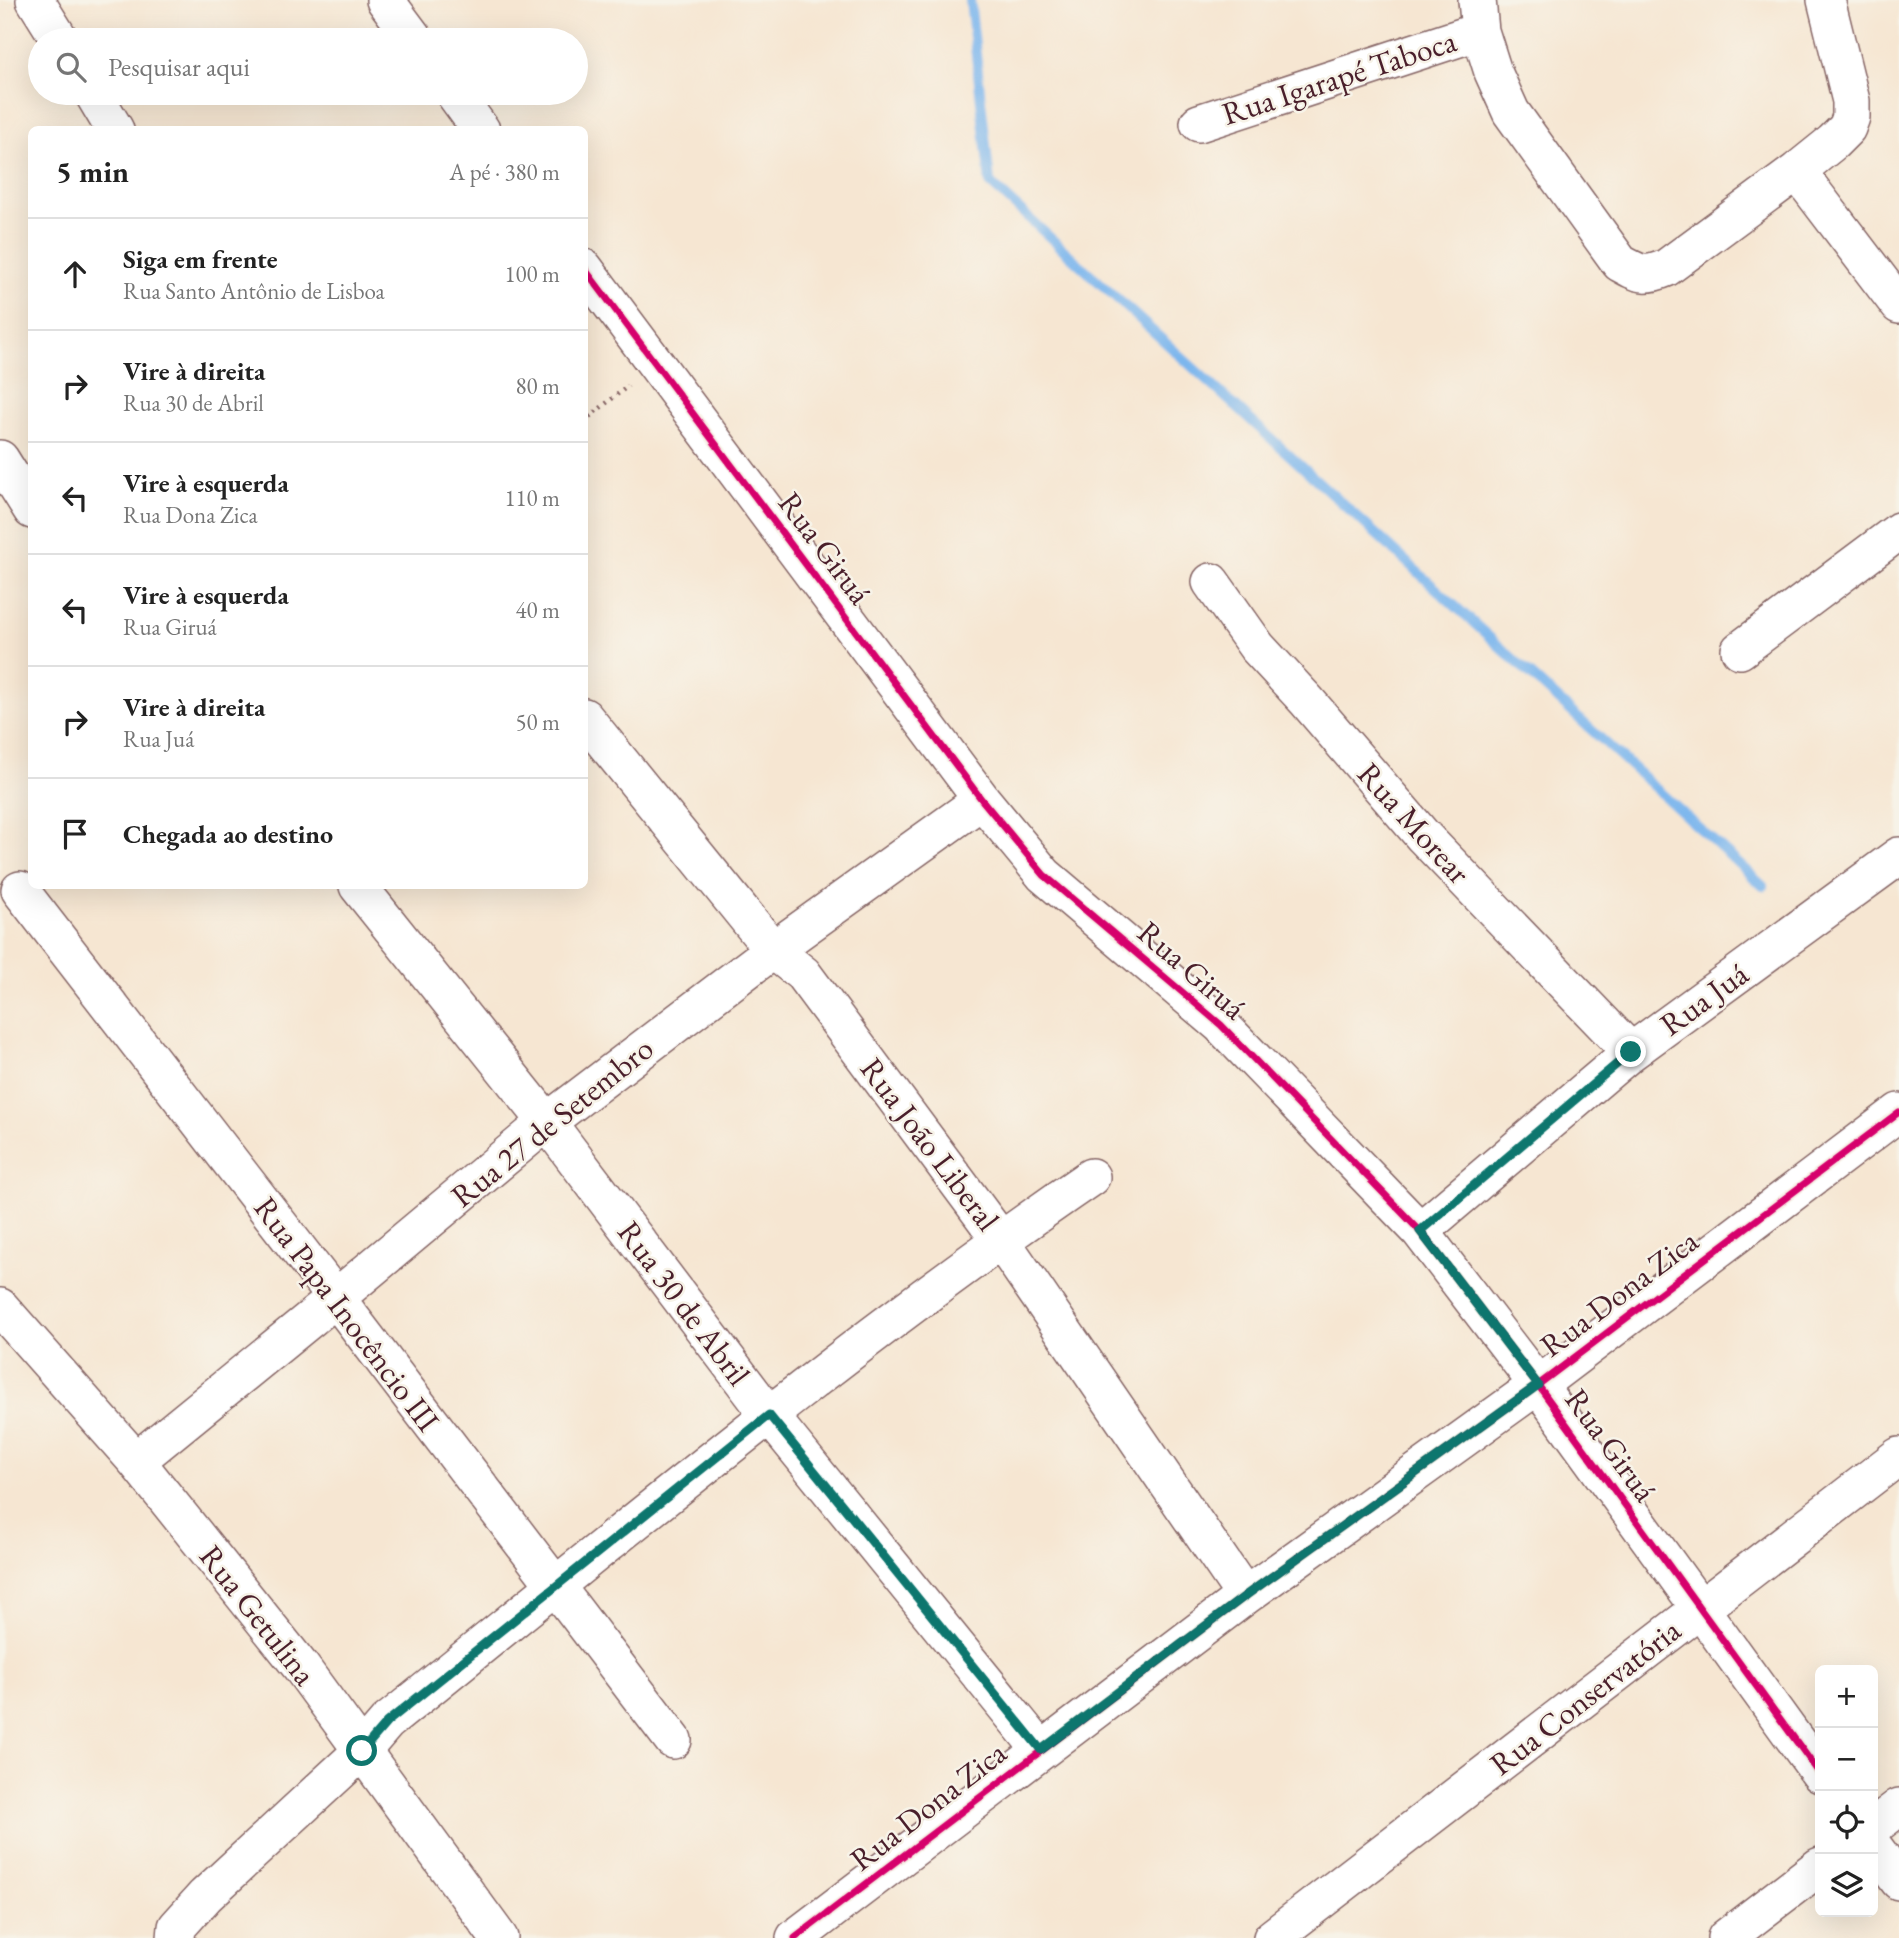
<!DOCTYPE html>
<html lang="pt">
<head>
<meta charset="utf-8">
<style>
  body { margin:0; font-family:"EB Garamond",serif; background:#f2f2f2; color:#222 }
  .controls { position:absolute; right:21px; bottom:21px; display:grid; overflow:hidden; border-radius:10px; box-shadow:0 7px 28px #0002 }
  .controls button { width:63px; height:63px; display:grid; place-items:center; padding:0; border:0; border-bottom:2px solid #e0e0e0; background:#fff; color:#222; font:35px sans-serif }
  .stop { position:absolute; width:21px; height:21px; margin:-16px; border:5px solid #0f766e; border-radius:50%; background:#fff }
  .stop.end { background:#0f766e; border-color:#fff; box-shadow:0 2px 7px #0008 }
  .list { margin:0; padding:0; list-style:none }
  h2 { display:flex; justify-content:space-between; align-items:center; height:91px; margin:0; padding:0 28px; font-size:30px }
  h2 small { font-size:23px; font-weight:400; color:#767676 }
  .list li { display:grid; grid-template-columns:46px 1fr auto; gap:21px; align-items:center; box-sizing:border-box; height:112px; padding:0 28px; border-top:2px solid #e0e0e0 }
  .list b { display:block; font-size:26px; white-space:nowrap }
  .list p { margin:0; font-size:23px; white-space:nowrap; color:#767676 }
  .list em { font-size:23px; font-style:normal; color:#767676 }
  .icon { flex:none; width:38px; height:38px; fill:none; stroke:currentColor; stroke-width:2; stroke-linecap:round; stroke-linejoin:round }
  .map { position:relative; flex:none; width:1899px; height:1938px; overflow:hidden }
  .search { position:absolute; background:#fff; box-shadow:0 7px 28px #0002; left:28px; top:28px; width:560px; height:77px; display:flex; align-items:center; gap:18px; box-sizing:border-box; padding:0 24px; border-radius:38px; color:#767676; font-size:26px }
  .panel { position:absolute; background:#fff; box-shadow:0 7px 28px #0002; left:28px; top:126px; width:560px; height:763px; border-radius:10px }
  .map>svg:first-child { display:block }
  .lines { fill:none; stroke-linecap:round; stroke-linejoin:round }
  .stream { stroke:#7cb6ed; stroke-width:10 }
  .street-casing { stroke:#866565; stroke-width:40 }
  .path { stroke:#866565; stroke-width:4.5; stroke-dasharray:2 5; stroke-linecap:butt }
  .street { stroke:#fff; stroke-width:37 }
  .cycleway-casing { stroke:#f7f3e8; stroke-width:11 }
  .cycleway { stroke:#d6006c; stroke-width:7 }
  .route { stroke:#0f766e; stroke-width:9 }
  .labels { text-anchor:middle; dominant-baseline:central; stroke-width:5; stroke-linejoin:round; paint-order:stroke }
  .street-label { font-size:32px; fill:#4a1f2b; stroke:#f7f3e8 }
</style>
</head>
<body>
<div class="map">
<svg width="1899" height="1938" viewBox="0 0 1899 1938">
  <rect width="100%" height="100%" fill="#f7f3e8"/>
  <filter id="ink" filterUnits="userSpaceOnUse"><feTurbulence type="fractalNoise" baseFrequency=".0143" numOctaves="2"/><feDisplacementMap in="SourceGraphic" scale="14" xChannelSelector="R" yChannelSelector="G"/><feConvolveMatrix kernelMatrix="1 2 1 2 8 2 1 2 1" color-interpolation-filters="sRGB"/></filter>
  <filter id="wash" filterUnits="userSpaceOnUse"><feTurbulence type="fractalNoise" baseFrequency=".00686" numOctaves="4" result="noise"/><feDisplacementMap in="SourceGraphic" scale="28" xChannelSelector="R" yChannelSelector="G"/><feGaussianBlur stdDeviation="1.57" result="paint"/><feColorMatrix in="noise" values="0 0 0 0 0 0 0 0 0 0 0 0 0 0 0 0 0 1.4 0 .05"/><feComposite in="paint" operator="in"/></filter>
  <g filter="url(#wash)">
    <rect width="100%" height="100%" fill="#f6e6d2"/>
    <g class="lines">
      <path class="stream" d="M970 0 990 183 1763 886"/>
    </g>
  </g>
  <g filter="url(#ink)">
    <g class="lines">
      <g class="street-casing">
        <path id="street" d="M35 0 60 40
          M385 0 415 40
          M1477 0 1480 31 1493 72 1511 112 1620 263C1640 274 1645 277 1666 268L1797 171 1833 142 1847 128 1851 117V101L1826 0
          M93 93 115 130
          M454 93 481 130
          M1199 123 1480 31
          M1797 171 1899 305
          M584 268 982 800 1044 875 1221 1025 1420 1231 1538 1385 1820 1774
          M0 459 32 510
          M1211 582 1257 647 1307 701 1423 836 1631 1052
          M1740 650 1899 531
          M584 717 773 950 803 974 1000 1239 1245 1596
          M358 886 547 1122 769 1415 1041 1750
          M20 890 336 1298 673 1740
          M1420 1231 1631 1052 1899 856
          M0 1307 136 1461 301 1667 499 1938
          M136 1461 336 1298 547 1122 773 950 982 800
          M1873 1827 1899 1807
          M1873 1846 1899 1881
          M176 1938 177 1927 205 1896 362 1751 387 1722C618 1536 846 1345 1091 1177
          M795 1938 1245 1596 1538 1385 1899 1112
          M1272 1938 1899 1456
          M1726 1938 1820 1866"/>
      </g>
      <path class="path" d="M584 421 628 386
        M27 777 32 774"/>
      <use href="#street" class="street"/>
      <g class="cycleway-casing">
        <path id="cycleway" d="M584 268 982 800 1044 875 1221 1025 1420 1231 1538 1385 1820 1774
          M795 1938 1245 1596 1538 1385 1899 1112"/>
      </g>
      <use href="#cycleway" class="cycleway"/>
    </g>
  </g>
  <g class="lines" filter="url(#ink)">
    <path class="route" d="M362 1751 387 1722 769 1415 1041 1750 1245 1596 1538 1385 1420 1231 1631 1052"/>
  </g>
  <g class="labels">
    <g class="street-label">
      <text transform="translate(1339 77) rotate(-18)">Rua Igarapé Taboca</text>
      <text transform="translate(825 548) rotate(53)">Rua Giruá</text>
      <text transform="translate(1414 823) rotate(48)">Rua Morear</text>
      <text transform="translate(1192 970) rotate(41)">Rua Giruá</text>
      <text transform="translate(1704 999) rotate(-36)">Rua Juá</text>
      <text transform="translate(552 1122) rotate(-39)">Rua 27 de Setembro</text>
      <text transform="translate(930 1144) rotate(53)">Rua João Liberal</text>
      <text transform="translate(1619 1293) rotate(-37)">Rua Dona Zica</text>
      <text transform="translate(684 1303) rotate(53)">Rua 30 de Abril</text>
      <text transform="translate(347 1314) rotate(53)">Rua Papa Inocêncio III</text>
      <text transform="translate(1611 1445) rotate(54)">Rua Giruá</text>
      <text transform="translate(258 1615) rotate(52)">Rua Getulina</text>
      <text transform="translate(1585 1697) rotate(-38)">Rua Conservatória</text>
      <text transform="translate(928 1806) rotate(-38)">Rua Dona Zica</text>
    </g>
  </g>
</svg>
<div class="controls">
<button>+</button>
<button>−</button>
<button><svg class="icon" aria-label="locate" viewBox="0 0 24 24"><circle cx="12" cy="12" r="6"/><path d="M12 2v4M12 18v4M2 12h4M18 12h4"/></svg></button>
<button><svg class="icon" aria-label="layers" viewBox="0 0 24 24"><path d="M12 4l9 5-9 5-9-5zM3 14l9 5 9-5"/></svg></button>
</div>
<div class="stop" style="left:362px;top:1751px"></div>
<div class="stop end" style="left:1631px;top:1052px"></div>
<div class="search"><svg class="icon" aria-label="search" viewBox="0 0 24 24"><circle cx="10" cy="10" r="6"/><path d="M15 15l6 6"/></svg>Pesquisar aqui</div>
<section class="panel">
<h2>5 min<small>A pé · 380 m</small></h2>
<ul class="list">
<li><svg class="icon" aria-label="ahead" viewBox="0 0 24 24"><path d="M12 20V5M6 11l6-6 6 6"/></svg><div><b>Siga em frente</b><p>Rua Santo Antônio de Lisboa</p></div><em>100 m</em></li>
<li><svg class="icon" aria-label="right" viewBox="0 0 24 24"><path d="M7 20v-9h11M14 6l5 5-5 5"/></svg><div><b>Vire à direita</b><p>Rua 30 de Abril</p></div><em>80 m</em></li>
<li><svg class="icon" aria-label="left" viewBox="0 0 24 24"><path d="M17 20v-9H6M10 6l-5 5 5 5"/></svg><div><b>Vire à esquerda</b><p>Rua Dona Zica</p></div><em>110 m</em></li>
<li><svg class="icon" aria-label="left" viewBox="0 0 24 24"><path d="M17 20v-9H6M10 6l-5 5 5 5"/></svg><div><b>Vire à esquerda</b><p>Rua Giruá</p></div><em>40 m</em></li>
<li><svg class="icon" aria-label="right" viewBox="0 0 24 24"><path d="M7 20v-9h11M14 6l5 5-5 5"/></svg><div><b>Vire à direita</b><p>Rua Juá</p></div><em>50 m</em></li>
<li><svg class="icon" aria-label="arrive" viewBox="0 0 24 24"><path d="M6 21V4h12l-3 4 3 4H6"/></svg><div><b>Chegada ao destino</b></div></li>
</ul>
</section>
</div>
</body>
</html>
